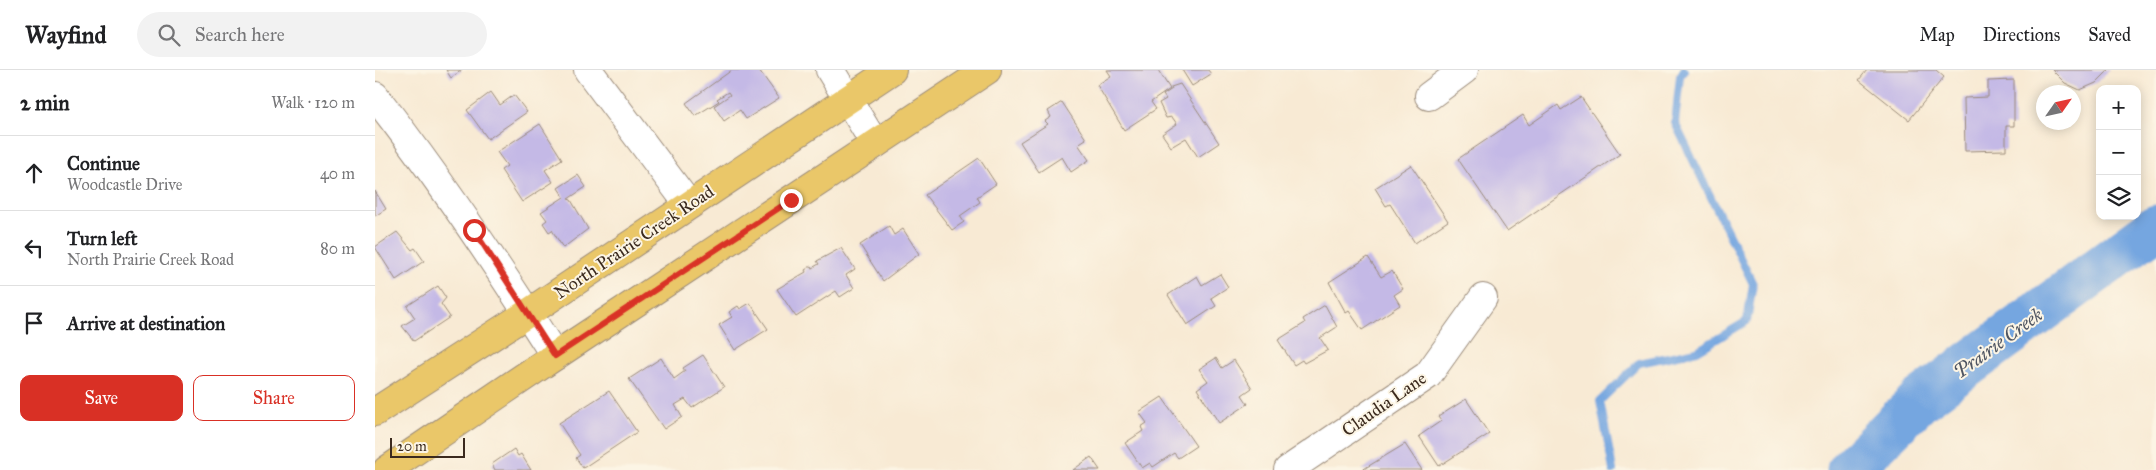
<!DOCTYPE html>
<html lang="en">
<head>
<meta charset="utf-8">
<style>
  body { margin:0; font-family:"IM FELL Great Primer",serif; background:#f2f2f2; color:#202124 }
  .controls { position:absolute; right:15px; top:15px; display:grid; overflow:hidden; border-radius:10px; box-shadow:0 2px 12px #0003 }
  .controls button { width:45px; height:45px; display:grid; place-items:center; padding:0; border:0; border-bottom:1px solid #e0e0e0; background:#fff; color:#202124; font:25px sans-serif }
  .compass { position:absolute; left:1661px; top:15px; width:45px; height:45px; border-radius:50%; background:#fff; box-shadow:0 2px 12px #0003; rotate:56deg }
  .scale { position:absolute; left:15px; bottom:12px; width:75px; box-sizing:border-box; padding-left:5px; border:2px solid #3b2a1e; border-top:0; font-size:14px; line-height:18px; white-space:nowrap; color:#3b2a1e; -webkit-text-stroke:4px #fcf5e5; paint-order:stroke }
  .stop { position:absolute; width:15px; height:15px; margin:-11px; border:4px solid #d93025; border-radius:50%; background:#fff }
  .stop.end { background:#d93025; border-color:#fff; box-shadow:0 1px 5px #0008 }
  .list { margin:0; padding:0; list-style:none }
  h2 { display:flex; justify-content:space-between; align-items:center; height:65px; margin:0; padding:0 20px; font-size:21px }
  h2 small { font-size:16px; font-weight:400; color:#757577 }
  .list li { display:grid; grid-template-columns:32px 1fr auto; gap:15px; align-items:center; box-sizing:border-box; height:75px; padding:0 20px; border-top:1px solid #e0e0e0 }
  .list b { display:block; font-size:19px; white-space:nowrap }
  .list p { margin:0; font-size:16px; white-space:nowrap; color:#757577 }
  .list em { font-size:16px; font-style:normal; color:#757577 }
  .actions { display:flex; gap:10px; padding:15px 20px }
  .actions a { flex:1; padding:11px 0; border:1px solid #d93025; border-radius:10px; text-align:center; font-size:18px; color:#d93025 }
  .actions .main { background:#d93025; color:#fff }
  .icon { flex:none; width:28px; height:28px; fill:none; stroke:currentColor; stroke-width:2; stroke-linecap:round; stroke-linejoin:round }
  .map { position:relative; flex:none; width:1781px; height:400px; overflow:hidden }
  header { display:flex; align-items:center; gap:30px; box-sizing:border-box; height:70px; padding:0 25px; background:#fff; border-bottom:1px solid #e0e0e0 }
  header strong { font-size:24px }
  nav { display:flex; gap:28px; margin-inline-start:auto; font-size:18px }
  .search { width:350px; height:45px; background:#f2f2f2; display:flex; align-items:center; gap:12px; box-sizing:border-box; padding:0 18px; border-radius:28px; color:#757577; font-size:19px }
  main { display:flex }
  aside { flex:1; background:#fff }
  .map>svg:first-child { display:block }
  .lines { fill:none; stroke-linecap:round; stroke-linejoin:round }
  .stream { stroke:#74a6e0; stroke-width:8 }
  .river { stroke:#74a6e0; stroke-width:45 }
  .building { fill:#c4b9e6 }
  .minor-casing { stroke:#9a8a79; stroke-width:30 }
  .major-casing { stroke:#9a8a79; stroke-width:30 }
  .minor { stroke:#fff; stroke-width:28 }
  .major { stroke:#eac769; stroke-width:28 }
  .route { stroke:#d93025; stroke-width:6 }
  .labels { text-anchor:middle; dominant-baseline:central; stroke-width:4; stroke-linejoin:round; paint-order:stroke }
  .street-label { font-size:18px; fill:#3b2a1e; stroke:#fcf5e5 }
  .water-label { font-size:19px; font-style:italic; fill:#4f5562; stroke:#fcf5e5 }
</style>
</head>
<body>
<header>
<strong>Wayfind</strong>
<div class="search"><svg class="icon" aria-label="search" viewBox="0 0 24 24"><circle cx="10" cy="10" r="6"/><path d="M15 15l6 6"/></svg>Search here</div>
<nav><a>Map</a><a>Directions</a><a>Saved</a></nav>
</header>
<main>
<aside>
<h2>2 min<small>Walk · 120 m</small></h2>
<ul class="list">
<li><svg class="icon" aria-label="ahead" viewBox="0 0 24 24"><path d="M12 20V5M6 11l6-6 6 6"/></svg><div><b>Continue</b><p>Woodcastle Drive</p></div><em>40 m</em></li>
<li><svg class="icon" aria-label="left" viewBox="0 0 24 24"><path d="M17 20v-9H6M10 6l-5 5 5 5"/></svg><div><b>Turn left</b><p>North Prairie Creek Road</p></div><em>80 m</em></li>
<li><svg class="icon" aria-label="arrive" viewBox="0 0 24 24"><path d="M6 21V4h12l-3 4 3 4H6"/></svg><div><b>Arrive at destination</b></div></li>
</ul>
<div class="actions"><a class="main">Save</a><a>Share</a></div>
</aside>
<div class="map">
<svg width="1781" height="400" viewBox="0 0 1781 400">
  <rect width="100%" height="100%" fill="#fcf5e5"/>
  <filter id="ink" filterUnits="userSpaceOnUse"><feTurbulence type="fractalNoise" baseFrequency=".02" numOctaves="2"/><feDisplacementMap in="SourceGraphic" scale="10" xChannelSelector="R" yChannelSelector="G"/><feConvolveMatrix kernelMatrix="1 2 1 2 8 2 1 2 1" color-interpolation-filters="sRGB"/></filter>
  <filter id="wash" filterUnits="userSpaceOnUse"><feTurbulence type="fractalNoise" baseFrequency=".0096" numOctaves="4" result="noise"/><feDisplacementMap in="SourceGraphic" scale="20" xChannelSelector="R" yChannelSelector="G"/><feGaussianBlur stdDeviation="1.12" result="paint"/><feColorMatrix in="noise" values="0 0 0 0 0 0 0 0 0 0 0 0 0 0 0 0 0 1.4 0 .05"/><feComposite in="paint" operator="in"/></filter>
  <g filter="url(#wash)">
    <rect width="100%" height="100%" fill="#f8ead4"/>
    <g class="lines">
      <path class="stream" d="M1238 400 1225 331 1264 293 1322 281 1372 251 1378 214 1300 53 1305 6 1309 0"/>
      <path class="river" d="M1474 400 1545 330 1781 157"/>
    </g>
    <g id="blocks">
      <path class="building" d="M71 0H87L76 8Z
        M357 0H384L404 28 371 49 365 40 349 51 339 36 355 25 353 22 342 29 344 31 320 46 311 33Z
        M732 0H783L795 19 776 32 781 39 749 60 722 15 736 6Z
        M807 0H833L836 4 817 16Z
        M1492 0H1561L1569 7 1534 50 1484 10Z
        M1677 0H1734L1721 13 1705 20 1690 13Z
        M1639 10V56H1631V80L1590 81 1589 28 1613 27V11Z
        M805 14 844 73 823 87 811 68 796 77 787 64 802 54 797 47 791 48 784 33 791 29 788 25 797 19 796 17Z
        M116 22 125 35 139 25 152 42 113 69 92 40Z
        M1206 27 1245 84 1132 161 1083 89 1148 45 1154 55 1183 35 1186 40Z
        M687 32 711 69 703 74 714 90 696 102 687 87 664 102 645 72 673 54 670 51 676 47 673 41Z
        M165 54 187 89 170 100 178 112 147 132 126 100 132 96 122 82Z
        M604 88 621 114 602 127 605 132 585 146 589 152 577 160 550 125Z
        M1036 95 1073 151 1040 173 1015 134 1011 136 1000 118Z
        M203 105 211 117 193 129 196 130 213 159 188 178 177 160 174 162 168 153 172 150 166 142 189 127 183 118Z
        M0 121 11 139 0 146Z
        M514 156 519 165 528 159 544 184 508 211 485 175Z
        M22 162 37 180 40 178 49 191 21 210 0 177Z
        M466 178 480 199 471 205 479 218 465 227 461 221 421 247 402 219 431 202 430 200 436 196 437 198 444 194 442 191Z
        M993 187 1006 207 1017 201 1028 219 1019 225 1025 235 987 260 974 241 971 243 954 212Z
        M845 204 853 217 836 228 841 236 812 255 793 225 822 206 827 215Z
        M63 216 71 228 66 234 75 247 39 271 27 256 40 248 32 236Z
        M375 233 393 259 360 280 344 255 357 247 354 242 363 236 365 239Z
        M950 235 962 257 945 268 953 280 929 293 927 290 919 295 903 270 930 253 928 249Z
        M328 285 349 317 317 338 310 329 300 335 307 347 289 359 254 309 286 288 299 309 310 301 308 298Z
        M841 288 847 298 859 290 877 318 867 325 873 334 844 353 822 319 833 311 824 299Z
        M234 321 262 362 208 398 201 388 205 385 184 353Z
        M787 327 821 376 803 388 799 383 778 397 775 393 767 398 750 373 768 361 766 357 772 353 764 342Z
        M1091 329 1114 364 1064 396 1044 366 1066 351 1063 347Z
        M1030 374 1047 400H987Z
        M139 379 143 386 146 384 156 400H120L117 394Z
        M716 387 725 400H698Z"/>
    </g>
  </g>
  <g filter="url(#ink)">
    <use href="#blocks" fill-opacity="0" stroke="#9a8a79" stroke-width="1"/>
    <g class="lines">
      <g class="minor-casing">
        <path id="minor" d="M213 0 314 135
          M455 0 500 74
          M0 26C65 109 123 196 180 286
          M1054 26 1089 0
          M913 400 1053 305 1108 228"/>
      </g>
      <g class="major-casing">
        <path id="major" d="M0 342 153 243 517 0
          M12 400 180 286 612 0"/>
      </g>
      <use href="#minor" class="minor"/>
      <use href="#major" class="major"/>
    </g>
  </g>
  <g class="lines" filter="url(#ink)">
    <path class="route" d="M99 160 180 286 416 130"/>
  </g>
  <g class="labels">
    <g class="street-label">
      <text transform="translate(259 172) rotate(-34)">North Prairie Creek Road</text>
      <text transform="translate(1009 334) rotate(-35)">Claudia Lane</text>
    </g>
    <g class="water-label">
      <text transform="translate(1623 273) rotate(-36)">Prairie Creek</text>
    </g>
  </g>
</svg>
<div class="controls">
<button>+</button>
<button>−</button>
<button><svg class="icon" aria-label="layers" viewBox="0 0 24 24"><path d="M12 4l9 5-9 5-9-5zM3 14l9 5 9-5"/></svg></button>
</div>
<svg class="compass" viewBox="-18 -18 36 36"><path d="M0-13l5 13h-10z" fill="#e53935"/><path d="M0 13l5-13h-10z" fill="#757577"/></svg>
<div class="scale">20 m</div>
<div class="stop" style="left:99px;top:160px"></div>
<div class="stop end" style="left:416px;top:130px"></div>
</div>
</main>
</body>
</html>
